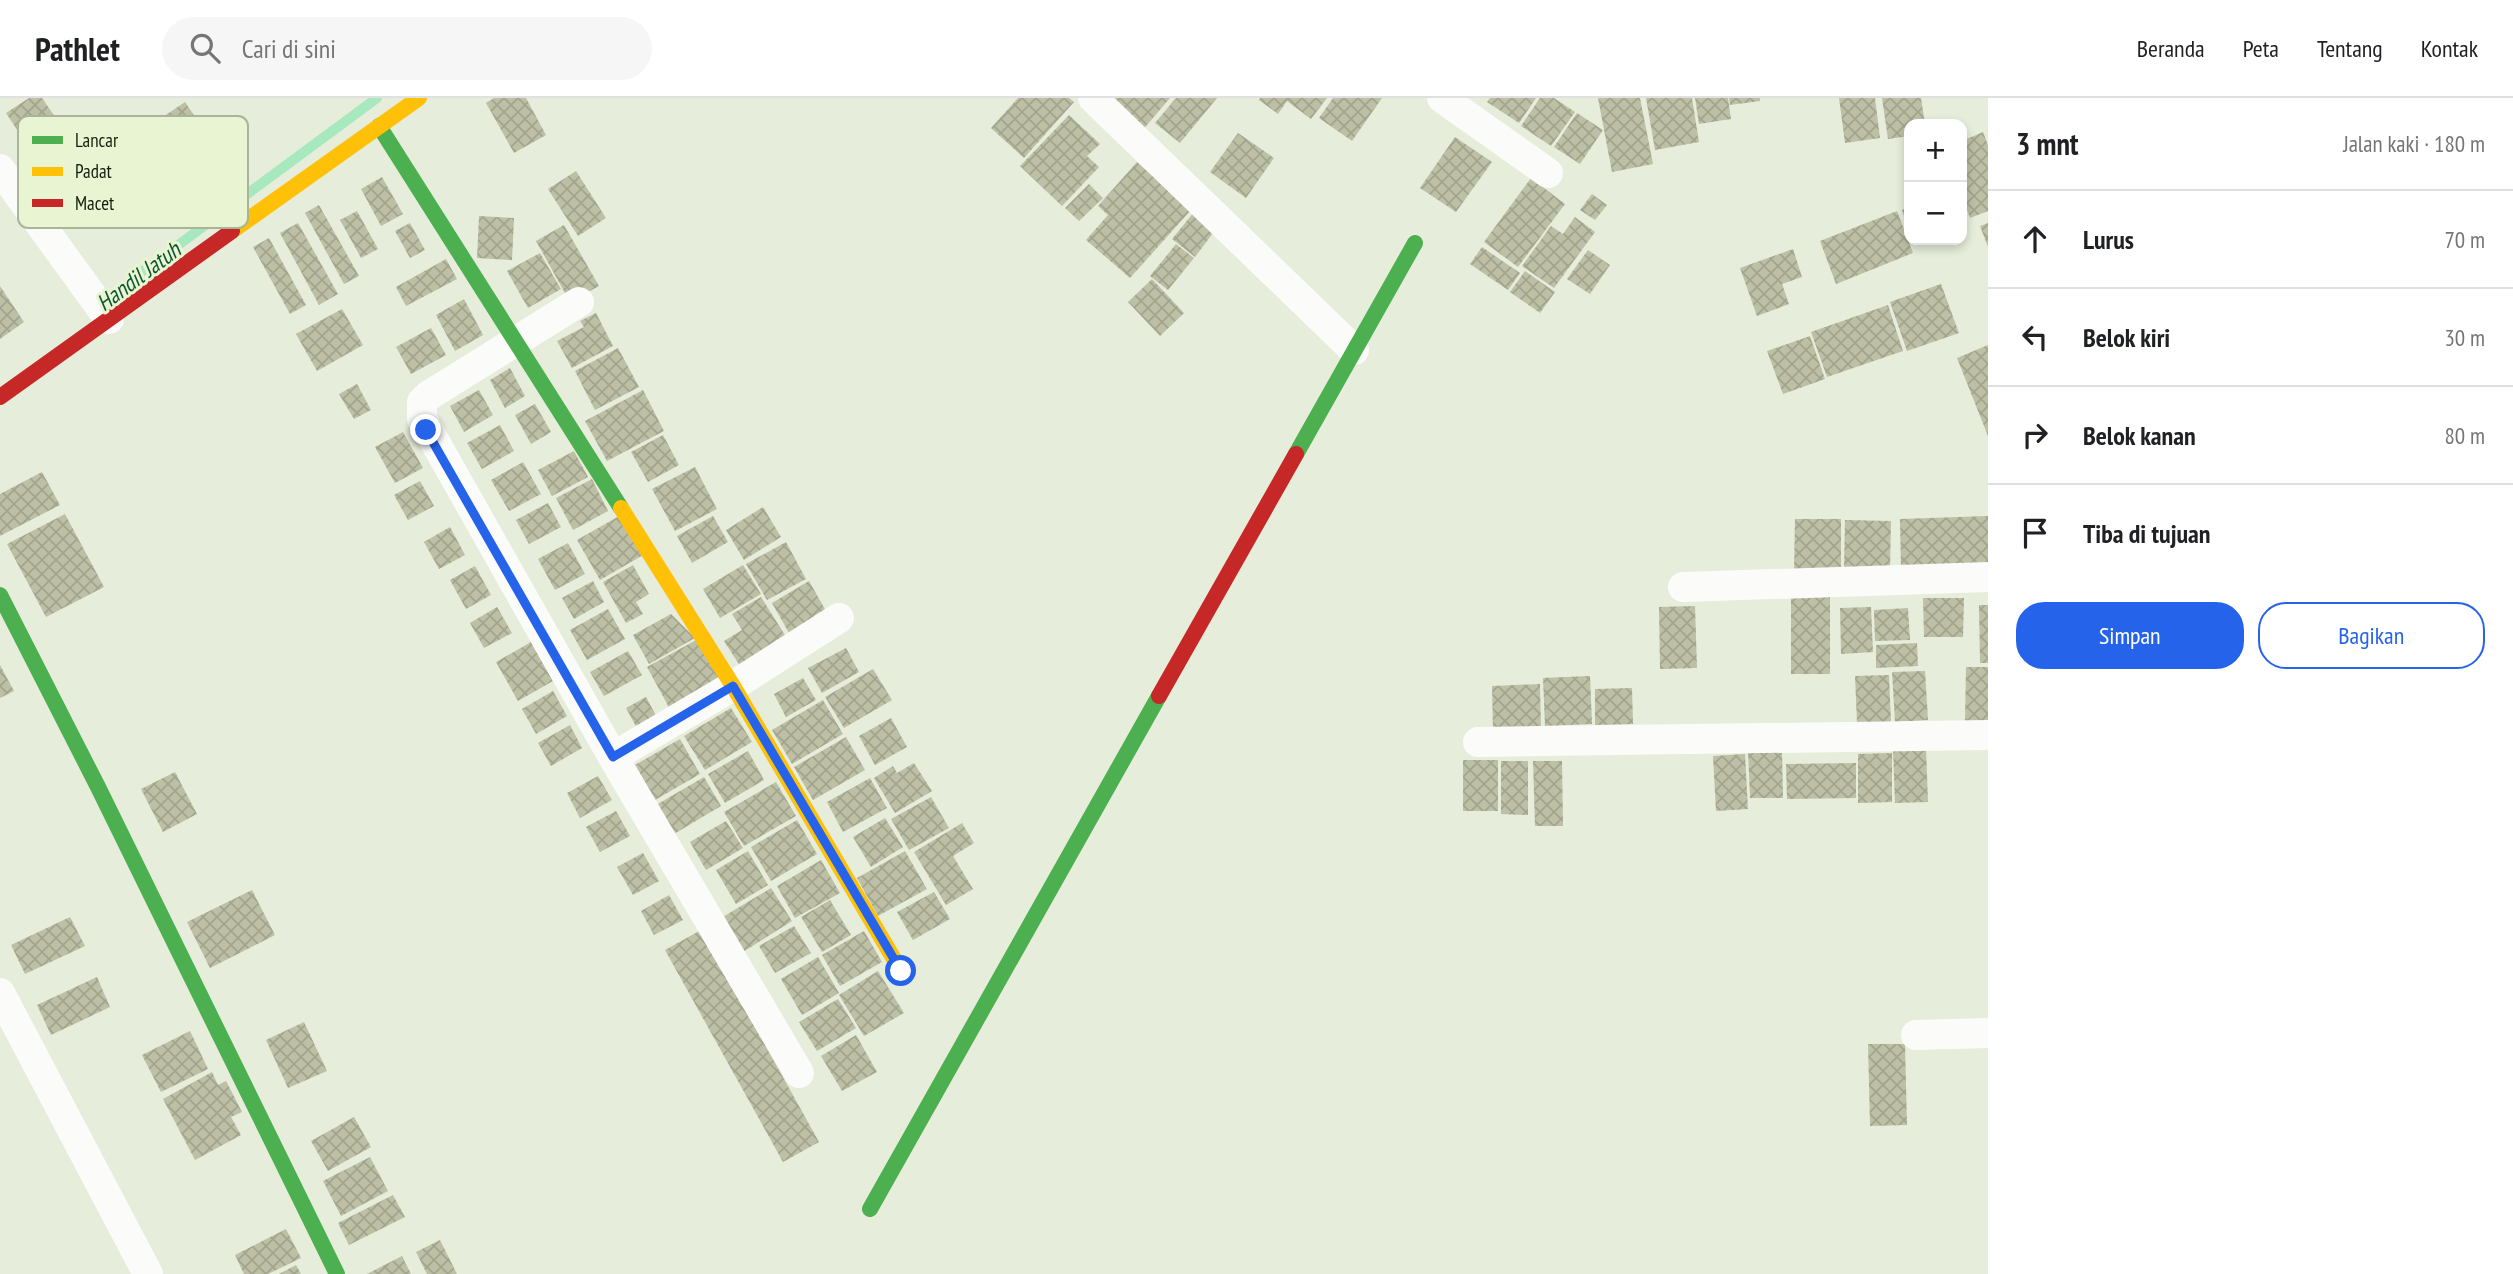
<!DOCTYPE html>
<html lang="id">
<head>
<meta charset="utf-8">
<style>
  body { margin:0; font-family:"PT Sans Narrow",sans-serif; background:#f6f6f6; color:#202124 }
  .controls { position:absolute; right:21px; top:21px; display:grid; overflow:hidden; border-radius:14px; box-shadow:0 4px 10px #0003 }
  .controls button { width:63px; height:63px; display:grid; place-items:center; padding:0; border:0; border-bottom:2px solid #e0e0e0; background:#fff; color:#202124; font:35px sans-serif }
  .stop { position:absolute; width:21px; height:21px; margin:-16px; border:5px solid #2563eb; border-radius:50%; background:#fff }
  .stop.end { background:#2563eb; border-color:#fff; box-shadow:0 2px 7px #0008 }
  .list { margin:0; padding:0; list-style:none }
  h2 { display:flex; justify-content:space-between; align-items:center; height:91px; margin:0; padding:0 28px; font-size:30px }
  h2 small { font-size:23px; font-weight:400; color:#757577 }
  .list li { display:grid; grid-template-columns:46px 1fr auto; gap:21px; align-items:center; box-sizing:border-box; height:98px; padding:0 28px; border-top:2px solid #e0e0e0 }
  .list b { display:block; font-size:26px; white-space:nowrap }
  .list em { font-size:23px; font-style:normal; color:#757577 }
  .actions { display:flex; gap:14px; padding:21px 28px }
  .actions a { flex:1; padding:16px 0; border:2px solid #2563eb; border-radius:28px; text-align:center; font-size:24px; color:#2563eb }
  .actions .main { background:#2563eb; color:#fff }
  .icon { flex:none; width:38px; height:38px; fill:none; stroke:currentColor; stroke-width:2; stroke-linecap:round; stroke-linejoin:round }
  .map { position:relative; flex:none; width:1988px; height:1176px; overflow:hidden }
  header { display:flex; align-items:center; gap:42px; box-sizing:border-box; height:98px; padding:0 35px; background:#fff; border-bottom:2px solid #e0e0e0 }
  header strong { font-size:33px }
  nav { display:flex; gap:38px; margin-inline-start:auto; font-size:24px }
  .search { width:490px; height:63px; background:#f6f6f6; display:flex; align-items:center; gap:18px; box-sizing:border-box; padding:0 24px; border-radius:38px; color:#757577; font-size:26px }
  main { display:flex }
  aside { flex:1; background:#fff }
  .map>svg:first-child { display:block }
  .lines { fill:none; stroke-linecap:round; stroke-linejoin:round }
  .stream { stroke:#a7e8bf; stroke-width:10 }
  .building { fill:url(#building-cross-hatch) }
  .street { stroke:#fbfcf9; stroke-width:30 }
  .fast { stroke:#4caf50; stroke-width:16 }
  .slow { stroke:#ffc107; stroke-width:16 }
  .jam { stroke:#c62828; stroke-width:16 }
  .route { stroke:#2563eb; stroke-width:9 }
  .labels { text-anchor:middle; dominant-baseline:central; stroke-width:6; stroke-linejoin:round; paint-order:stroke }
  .water-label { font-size:23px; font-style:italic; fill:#0e5536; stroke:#e9f5d2 }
  .key { fill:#e9f5d2; stroke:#aab498; stroke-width:2 }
  .key-label { font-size:19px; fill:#181c0f }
</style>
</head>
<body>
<header>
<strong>Pathlet</strong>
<div class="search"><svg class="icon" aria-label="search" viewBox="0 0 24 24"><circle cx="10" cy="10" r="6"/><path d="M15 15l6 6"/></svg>Cari di sini</div>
<nav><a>Beranda</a><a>Peta</a><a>Tentang</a><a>Kontak</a></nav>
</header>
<main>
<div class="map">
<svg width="1988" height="1176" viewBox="0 0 1988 1176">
  <defs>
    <pattern id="building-cross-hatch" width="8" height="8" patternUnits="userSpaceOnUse" patternTransform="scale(1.75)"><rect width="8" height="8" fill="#bec0a6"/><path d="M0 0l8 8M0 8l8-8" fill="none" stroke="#a3a48e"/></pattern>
  </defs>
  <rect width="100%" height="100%" fill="#e6edda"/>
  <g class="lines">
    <path class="stream" d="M135 179 377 0"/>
  </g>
  <path class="building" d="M29 0H42L66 35 34 57 6 15Z
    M494 0H526L546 37 514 55 486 5Z
    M1018 0H1069L1074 4 1024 60 991 30Z
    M1111 0H1170L1141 34Z
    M1176 0H1217L1180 45 1155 25Z
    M1260 0H1327L1311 21 1287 3 1278 16 1259 2Z
    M1333 0H1382L1352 43 1319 20Z
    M1490 0H1536L1519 25 1487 4Z
    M1540 0H1554L1575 14 1551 48 1521 28Z
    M1598 0H1640L1653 66 1612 74Z
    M1646 0H1692L1699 44 1655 52Z
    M1695 0H1728L1731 21 1699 26Z
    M1729 0H1760V3L1730 7Z
    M1839 0H1875L1880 40 1845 45Z
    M1882 0H1921L1925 26H1909V38L1888 41Z
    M185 4 219 54 182 79 148 29Z
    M1577 15 1603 32 1580 66 1554 49Z
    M1069 17 1100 46 1087 58 1099 69 1062 108 1020 68Z
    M1983 34 1988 47V113L1970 120 1962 99V43Z
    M1238 35 1274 60 1246 100 1210 74Z
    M1455 39 1492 64 1456 114 1420 90Z
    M1137 64 1191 112 1130 180 1086 142 1108 117 1098 108Z
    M576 73 606 120 578 138 548 91Z
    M382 79 403 116 381 128 361 91Z
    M1531 80 1565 106 1518 169 1484 144Z
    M1089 86 1103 100 1079 123 1065 110Z
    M1592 96 1607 107 1595 122 1580 112Z
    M319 107 359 178 344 186 305 115Z
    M1909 109V134L1902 112Z
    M357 113 378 151 361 160 340 122Z
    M1897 113 1913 155 1836 186 1820 143Z
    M1194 114 1216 131 1195 159 1172 141Z
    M479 118 514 120 512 162 477 160Z
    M1575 119 1595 134 1554 190 1522 168 1551 128 1563 136Z
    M298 125 338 196 319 207 280 135Z
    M410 125 425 152 410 160 395 133Z
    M1988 125V149L1980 128Z
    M564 127 599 188 570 204 536 143Z
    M269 140 306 207 290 216 253 149Z
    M1176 146 1194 160 1168 192 1150 178Z
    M1482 149 1520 175 1508 192 1470 166Z
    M1793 151 1802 179 1782 186 1789 206 1757 218 1740 170Z
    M1588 152 1610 167 1590 196 1567 181Z
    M540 155 561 191 528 210 507 173Z
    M446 161 457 181 406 208 396 189Z
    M1525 173 1555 194 1540 215 1510 194Z
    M1152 181 1184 215 1160 238 1128 204Z
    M1941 186 1959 235 1907 253 1890 204Z
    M0 188 24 224 0 241Z
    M464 201 483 237 455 253 436 217Z
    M1888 207 1903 253 1827 279 1811 234Z
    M342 211 363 247 317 273 296 236Z
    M596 215 613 248 572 270 557 243 584 229 580 223Z
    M431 230 446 257 411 276 396 249Z
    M1810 238 1825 281 1783 296 1767 253Z
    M1988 247V338L1957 260Z
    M618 250 639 289 595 312 575 273Z
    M510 270 525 298 505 310 490 282Z
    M357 286 371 312 354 321 339 296Z
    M479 292 493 317 464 334 450 308Z
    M643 292 664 333 607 363 585 323Z
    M535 306 551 334 531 346 515 317Z
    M500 327 514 353 482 371 467 345Z
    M403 334 423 370 395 385 375 349Z
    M663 337 679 367 648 384 631 354Z
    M574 353 588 379 552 398 538 372Z
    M523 364 541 396 509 413 491 382Z
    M695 369 717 411 675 433 652 391Z
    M42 374 60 407 0 438V396Z
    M592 381 608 413 573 432 556 400Z
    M420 383 434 408 408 422 394 397Z
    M548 405 561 429 529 446 516 422Z
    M763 409 781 439 744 462 726 432Z
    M65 416 104 489 46 519 7 446Z
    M621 417 645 456 600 482 577 442Z
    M713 418 728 444 692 465 677 438Z
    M1988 418V469L1901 471 1900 421Z
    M1795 421H1841V474H1794Z
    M1845 422 1891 423 1890 471 1844 470Z
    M450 429 465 457 439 471 424 444Z
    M786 444 806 481 767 502 746 466Z
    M568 445 585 476 555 492 538 461Z
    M633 467 649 496 636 504 643 516 626 525 603 484Z
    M743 467 761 496 720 520 703 491Z
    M475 468 491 497 466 511 450 482Z
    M593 483 604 504 574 521 562 500Z
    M809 483 826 513 789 535 772 505Z
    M1791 495H1830V576H1791Z
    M761 499 788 542 742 571 724 543 742 532 732 516Z
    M1923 500H1964L1963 539H1924Z
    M1979 507H1988V565H1980Z
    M1695 508 1697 570 1660 571 1659 509Z
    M497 509 512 535 484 550 470 525Z
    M1871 509 1873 554 1841 556 1840 510Z
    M1908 510 1910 542 1875 543 1874 512Z
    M608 511 625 541 587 562 570 532Z
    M671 516 695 540 649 566 633 537Z
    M698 541 723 586 672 615 647 569Z
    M531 544 553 583 518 603 496 564Z
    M1917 545 1918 568 1876 570V547Z
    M846 550 859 574 822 595 808 570Z
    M628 553 642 577 604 598 590 574Z
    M0 567 14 593 0 600Z
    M1966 569H1988V624H1965Z
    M873 571 892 602 844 630 825 599Z
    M1925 573 1928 622 1895 624 1892 574Z
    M1889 577 1891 624 1857 625 1855 578Z
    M1590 578 1592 626 1545 628 1543 580Z
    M803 580 816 602 786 619 774 596Z
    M1540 586 1541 631 1493 633 1492 588Z
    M1632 590 1633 626 1595 627V591Z
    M553 593 567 618 536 636 522 611Z
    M646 599 659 623 639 634 626 610Z
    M823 602 843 636 792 666 772 632Z
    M731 610 752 644 705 672 684 638Z
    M891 620 907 649 875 667 859 638Z
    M570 627 582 650 551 668 538 645Z
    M846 639 865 672 813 702 794 669Z
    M680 641 700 676 655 702 635 667Z
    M1926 650 1928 704 1895 705 1893 651Z
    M1782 651 1783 700H1750L1748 652Z
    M748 653 764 682 725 705 708 676Z
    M1892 655V704L1858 705V656Z
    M1745 656 1748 711 1716 713 1713 658Z
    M1463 662H1498V713H1463Z
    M1501 663H1528V717L1501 716Z
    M1533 663H1562L1563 728H1535Z
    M914 665 932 693 895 715 874 680 893 668 897 675Z
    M1856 665V700L1787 701 1786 666Z
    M175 674 197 716 163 734 141 691Z
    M598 678 612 702 580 720 567 695Z
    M704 679 721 708 674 736 656 707Z
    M870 680 887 710 843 734 827 704Z
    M776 684 796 718 744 748 724 714Z
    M931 699 949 730 909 752 891 721Z
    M616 713 630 738 600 754 586 729Z
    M885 720 903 749 871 769 853 739Z
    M797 722 817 756 771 783 751 749Z
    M726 723 743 750 706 772 690 744Z
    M962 725 974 745 953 758 973 791 946 807 914 754Z
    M748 753 768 787 736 806 716 772Z
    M905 753 927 791 878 818 857 780Z
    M643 755 659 783 633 797 617 769Z
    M821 762 840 795 795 820 777 788Z
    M771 790 792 823 738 857 716 823Z
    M252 792 275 837 210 870 187 824Z
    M934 794 950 821 913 842 897 814Z
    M669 797 683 822 654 837 641 813Z
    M830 802 851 837 822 854 801 819Z
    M70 819 85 848 25 876 11 847Z
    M794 828 811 855 775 875 759 848Z
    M701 832 819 1044 783 1064 665 852Z
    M864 833 882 864 840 888 822 857Z
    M818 859 839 895 802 917 781 881Z
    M878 873 904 915 864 938 839 897Z
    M97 879 110 909 51 937 37 907Z
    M838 901 856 930 817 953 799 924Z
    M304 924 327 973 288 990 266 942Z
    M190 933 208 971 161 994 142 957Z
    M856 937 877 974 842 993 821 958Z
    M1868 946H1905L1907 1027 1870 1028Z
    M212 974 218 987 226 983 242 1014 231 1019 241 1037 195 1062 163 1001Z
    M354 1019 371 1049 328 1073 311 1043Z
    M370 1059 388 1093 341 1118 323 1083Z
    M393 1097 405 1119 349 1147 338 1125Z
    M286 1131 301 1160 268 1176H244L235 1157Z
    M440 1142 457 1176H427L416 1154Z
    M402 1158 411 1176H367Z
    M296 1167 301 1176H279Z"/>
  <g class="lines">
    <path class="street" d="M1093 0 1354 252
      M1442 0 1548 75
      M0 71 109 221
      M579 204 428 298 422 304V321L613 659 799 975
      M1683 489 1988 479
      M1478 644 1988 637
      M613 659 733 588 839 520
      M0 895 148 1176
      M1916 937 1988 935"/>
    <path class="fast" d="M379 28 621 410
      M1296 356 1415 145
      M0 497 98 689 337 1176
      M870 1111 1159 598"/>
    <path class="slow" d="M232 133 419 0
      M621 410 733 588 901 873"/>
    <path class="jam" d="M0 299 232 133
      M1159 598 1296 356"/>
  </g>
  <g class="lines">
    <path class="route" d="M426 332 613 659 733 588 901 873"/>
  </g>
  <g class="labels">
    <g class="water-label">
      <text transform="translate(138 178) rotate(-37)">Handil Jatuh</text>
    </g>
  </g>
  <rect x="18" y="18" width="230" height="112" rx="10" class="key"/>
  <rect x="32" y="38" width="31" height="8" fill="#4caf50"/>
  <rect x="32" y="69" width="31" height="9" fill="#ffc107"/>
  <rect x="32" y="101" width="31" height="8" fill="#c62828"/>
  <g class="key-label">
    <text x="75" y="49">Lancar</text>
    <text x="75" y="80">Padat</text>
    <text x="75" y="112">Macet</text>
  </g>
</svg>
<div class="controls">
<button>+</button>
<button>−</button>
</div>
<div class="stop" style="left:901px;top:873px"></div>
<div class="stop end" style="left:426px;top:332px"></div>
</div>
<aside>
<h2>3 mnt<small>Jalan kaki · 180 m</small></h2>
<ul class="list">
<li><svg class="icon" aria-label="ahead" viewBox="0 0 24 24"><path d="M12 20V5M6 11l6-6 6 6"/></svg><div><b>Lurus</b></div><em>70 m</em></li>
<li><svg class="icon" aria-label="left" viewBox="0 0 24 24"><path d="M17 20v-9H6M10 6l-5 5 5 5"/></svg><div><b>Belok kiri</b></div><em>30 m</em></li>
<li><svg class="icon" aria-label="right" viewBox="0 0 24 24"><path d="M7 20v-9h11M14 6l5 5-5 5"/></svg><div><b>Belok kanan</b></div><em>80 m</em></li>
<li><svg class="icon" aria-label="arrive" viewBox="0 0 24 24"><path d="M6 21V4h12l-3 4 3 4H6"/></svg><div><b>Tiba di tujuan</b></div></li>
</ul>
<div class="actions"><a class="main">Simpan</a><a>Bagikan</a></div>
</aside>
</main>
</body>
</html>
